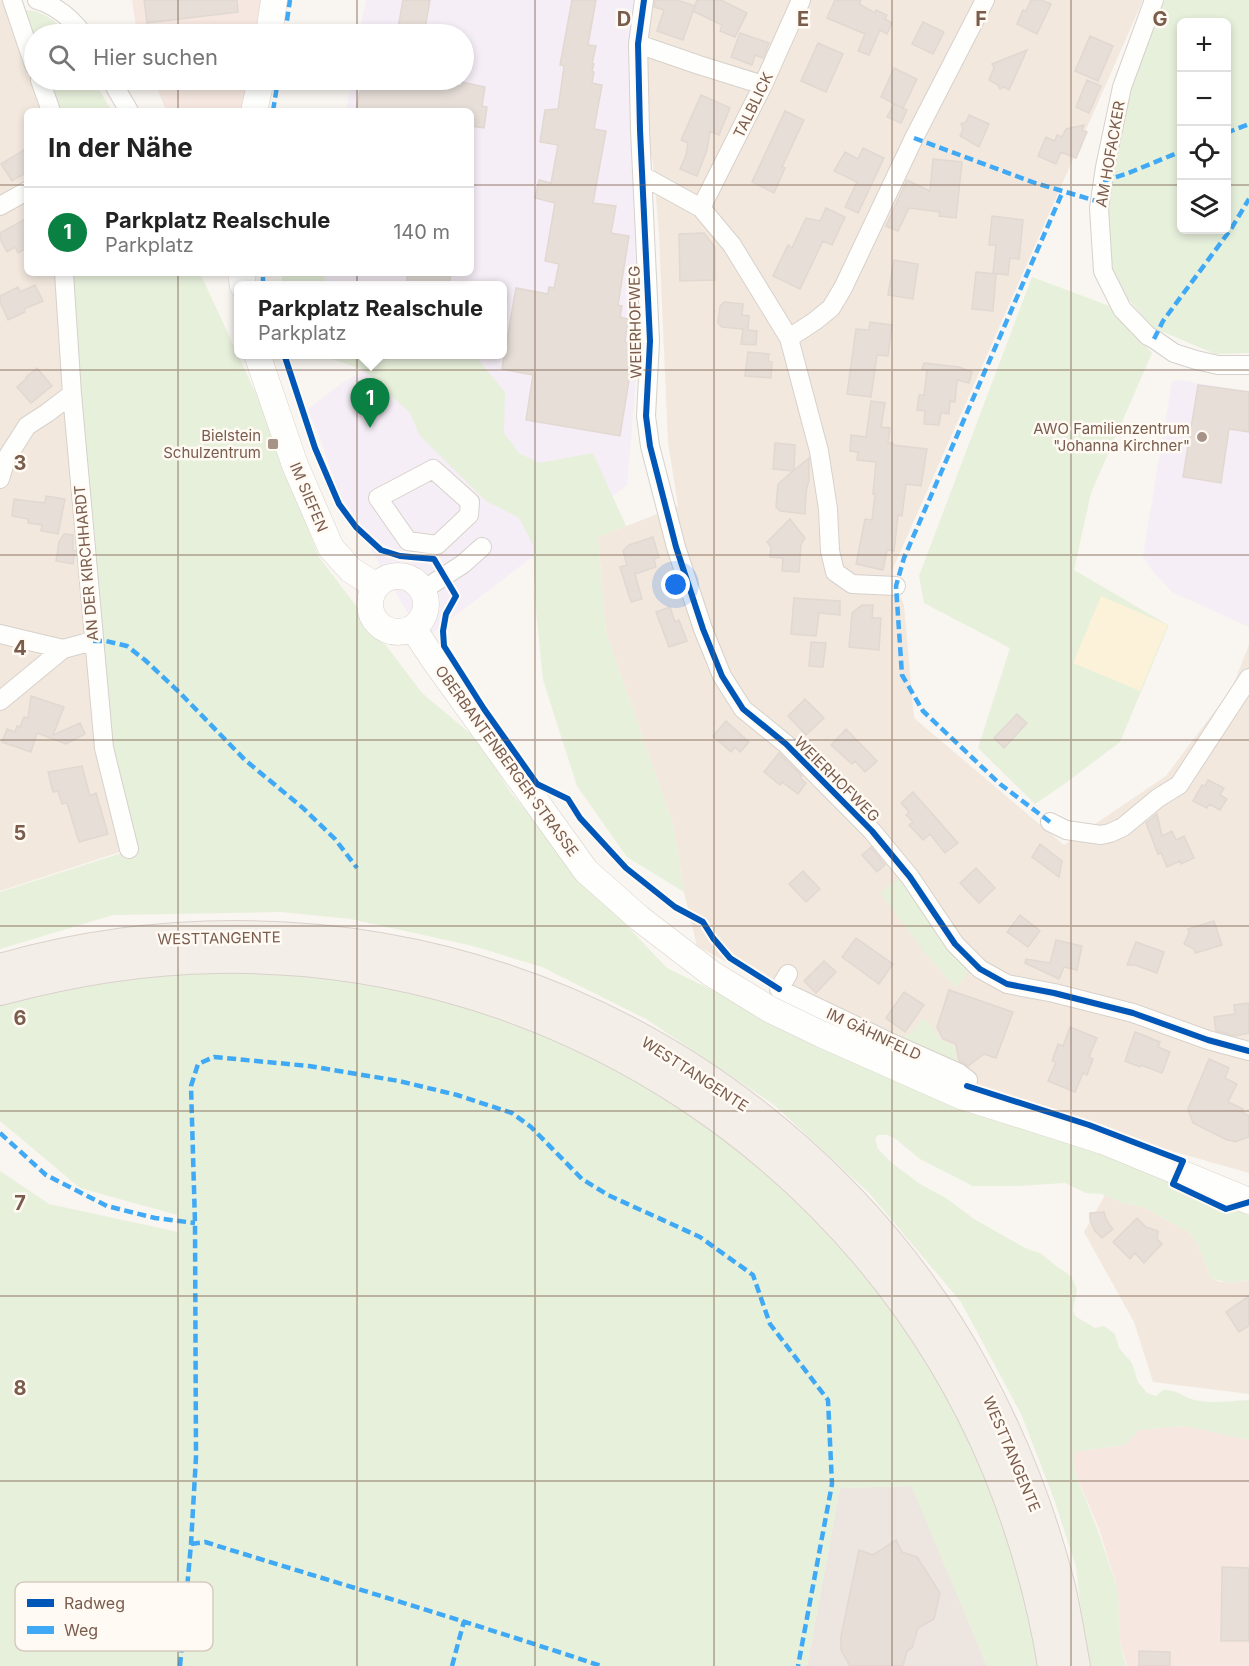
<!DOCTYPE html>
<html lang="de">
<head>
<meta charset="utf-8">
<style>
  body { margin:0; font-family:Inter,sans-serif; background:#f2f2f2; color:#222 }
  .controls { position:absolute; right:18px; top:18px; display:grid; overflow:hidden; border-radius:9px; box-shadow:0 3px 9px #0003 }
  .controls button { width:54px; height:54px; display:grid; place-items:center; padding:0; border:0; border-bottom:2px solid #e0e0e0; background:#fff; color:#222; font:30px sans-serif }
  .you { position:absolute; left:676px; top:585px; width:21px; height:21px; margin:-15px; border:4px solid #fff; border-radius:50%; background:#1a73e8; box-shadow:0 0 0 9px #1a73e833 }
  .badge { display:grid; place-items:center; width:39px; height:39px; border-radius:50%; background:#0b8043; color:#fff; font-size:20px; font-weight:700 }
  .pin { position:absolute; translate:-50% -50px; filter:drop-shadow(0 2px 3px #0008) }
  .pin::after { content:''; position:absolute; top:32px; width:21px; height:18px; background:inherit; clip-path:polygon(0 0,100% 0,50% 100%) }
  .popup { position:absolute; left:234px; top:281px; width:273px; height:78px; box-sizing:border-box; display:grid; place-content:center; border-radius:9px; background:#fff; filter:drop-shadow(0 2px 4px #0005); font-size:20px; white-space:nowrap; color:#767676 }
  .popup b { font-size:22px; color:#222 }
  .popup::after { content:''; position:absolute; left:50%; top:100%; margin-left:-12px; border:12px solid transparent; border-top-color:#fff }
  .list { margin:0; padding:0; list-style:none }
  h2 { display:flex; justify-content:space-between; align-items:center; height:78px; margin:0; padding:0 24px; font-size:26px }
  h2 small { font-size:20px; font-weight:400; color:#767676 }
  .list li { display:grid; grid-template-columns:39px 1fr auto; gap:18px; align-items:center; box-sizing:border-box; height:90px; padding:0 24px; border-top:2px solid #e0e0e0 }
  .list b { display:block; font-size:22px; white-space:nowrap }
  .list p { margin:0; font-size:20px; white-space:nowrap; color:#767676 }
  .list em { font-size:20px; font-style:normal; color:#767676 }
  .icon { flex:none; width:33px; height:33px; fill:none; stroke:currentColor; stroke-width:2; stroke-linecap:round; stroke-linejoin:round }
  .map { position:relative; flex:none; width:1249px; height:1666px; overflow:hidden }
  .search { position:absolute; background:#fff; box-shadow:0 3px 9px #0003; left:24px; top:24px; width:450px; height:66px; display:flex; align-items:center; gap:15px; box-sizing:border-box; padding:0 21px; border-radius:33px; color:#767676; font-size:22px }
  .panel { position:absolute; background:#fff; box-shadow:0 3px 9px #0003; left:24px; top:108px; width:450px; height:168px; border-radius:9px }
  .map>svg:first-child { display:block }
  .residential { fill:#f2e8de }
  .commercial { fill:#f6e8e1 }
  .industrial { fill:#ede5e0 }
  .education { fill:#f6eef6 }
  .green { fill:#e7f0db; fill-rule:evenodd }
  .sand { fill:#fbf2d9 }
  .building { fill:#e6ded7; stroke:#e2d8d2; stroke-width:1.5 }
  .lines { fill:none; stroke-linecap:round; stroke-linejoin:round }
  .street-casing { stroke:#d7d1cb; stroke-width:20 }
  .secondary-casing { stroke:#d9d2cb; stroke-width:27 }
  .primary-casing { stroke:#dad1cc; stroke-width:30 }
  .street { stroke:#fefefd; stroke-width:18 }
  .secondary { stroke:#fefefd; stroke-width:26 }
  .primary { stroke:#f3eee8; stroke-width:28 }
  .quiet { stroke:#3fa9f5; stroke-width:4.5; stroke-dasharray:9 4.5; stroke-linecap:butt }
  .cycleway-casing { stroke:#fffaf3; stroke-width:10 }
  .cycleway { stroke:#0057b8; stroke-width:6 }
  .grid { fill:none; stroke:#7a5c4d; stroke-width:1.5; stroke-opacity:0.55 }
  .poi-dot { fill:#a69286; stroke:#fffaf3; stroke-width:2 }
  .labels { text-anchor:middle; dominant-baseline:central; stroke-width:5; stroke-linejoin:round; paint-order:stroke }
  .street-label { font-size:15px; fill:#7a5c4d; stroke:#fffaf3 }
  .poi-label { font-size:15px; fill:#7a5c4d; stroke:#fffaf3; text-anchor:end }
  .key { fill:#fffaf3; stroke:#d7cbc1; stroke-width:1.5 }
  .key-label { font-size:16px; fill:#7a5c4d }
  .grid-label { font-size:20px; text-anchor:middle; font-weight:bold; fill:#7a5c4d; stroke:#fffaf3; stroke-width:5; stroke-linejoin:round; paint-order:stroke }
</style>
</head>
<body>
<div class="map">
<svg width="1249" height="1666" viewBox="0 0 1249 1666">
  <rect width="100%" height="100%" fill="#f9f5f0"/>
  <path class="residential" d="M0 0H12L51 111H27V273H64L129 849 0 891Z
    M652 0H1143L891 573 904 605 914 718 1064 845 1166 776 1232 688 1249 645V1173L1151 1145 976 1084 834 1020 697 946 684 892 673 824 606 633 598 537 678 506 668 442 659 234 653 163 643 122 645 45Z
    M1105 1195 1126 1204 1136 1205 1145 1208 1190 1233 1198 1245 1211 1278 1220 1282 1246 1281 1249 1279V1394L1153 1382 1134 1322 1084 1232Z"/>
  <path class="commercial" d="M132 0H264L260 34H137Z
    M154 80H249L241 111H166Z
    M1186 1426 1249 1440V1666H1127L1119 1638 1118 1590 1099 1529 1075 1472 1073 1452 1125 1445 1139 1430Z"/>
  <path class="industrial" d="M912 1486 987 1666H807L840 1488Z"/>
  <path class="education" d="M366 0H638L636 381 627 485 423 640 339 493 319 435 307 410 342 383 364 370 376 355 502 354V286L324 285 325 273H471V111H346L351 80H464V34H359Z
    M1177 380 1249 391V627L1172 592 1150 568 1143 556 1172 382Z"/>
  <path class="green" d="M1165 0H1249V353L1215 354 1154 328 1103 271 1107 218 1119 142 1138 63ZM1182 22H1226V230H1182Z
    M22 10C41 9 56 21 68 34H34V49Z
    M47 80H93L112 111H60Z
    M66 273H200L256 394 319 557 422 693 479 741 511 793 589 886 667 968 799 1033 1076 1140 1244 1211 1249 1217V1279C1237 1284 1223 1283 1211 1278L1198 1245 1190 1233 1145 1208 1136 1205 1126 1204 1102 1194 1086 1193 1065 1183 1017 1186H973L920 1159 897 1140 888 1135H878L875 1139 878 1149 892 1163 920 1184 946 1198 974 1219 1027 1249 1040 1253 1055 1265 1071 1276 1077 1289 1073 1310 1075 1316 1095 1328 1104 1326 1115 1334 1119 1348 1132 1363 1138 1382 1147 1393 1156 1396 1163 1390C1179 1390 1182 1397 1195 1400 1212 1404 1231 1401 1249 1400V1440L1185 1426 1139 1430 1125 1445 1073 1452 1075 1472 1098 1531 1118 1590 1119 1638 1126 1666H1087L1076 1567 1054 1499 1022 1416 961 1302 869 1193 773 1104 646 1019 542 967 473 946 351 919 281 912 113 915 0 949V892L128 851 104 739Z
    M282 273H325L324 285H282Z
    M1032 277 1112 307 1152 353 1091 493 1074 570 1168 625V627L1120 742 1067 782 1035 804 978 748 1010 648 924 603 919 576Z
    M321 355H480V362L505 392 504 433 519 453 539 463 593 453 626 526 598 537 606 633 673 824 684 892 627 857 577 786 543 680 536 611 533 545 519 518 486 501 420 436 410 413 364 370Z
    M898 879 913 891 968 973 956 988 926 954 880 893Z
    M182 969 300 972 431 994 594 1054 693 1112 776 1175 855 1257 936 1375 988 1477 1024 1585 1042 1666H987L911 1486 840 1488 807 1666H0V1171L49 1204 178 1232 177 1215 80 1188 0 1121V1004L88 980Z
    M922 1018 931 1025 940 1040 955 1046 957 1064 902 1043 905 1034 910 1035Z"/>
  <path class="sand" d="M1101 596 1168 625 1140 691 1073 663Z"/>
  <path class="building" d="M144 0H237L238 12 147 23Z
    M403 0H430L424 34H397Z
    M572 0H596L588 45 596 46 592 64H594L592 71 594 72 592 83 602 85 594 129 606 131 593 203 616 206 611 233 629 236 618 305 622 306 620 317 628 319 625 342 635 343 620 436 526 420 533 375 502 369 516 288 548 294 549 287 554 288 559 264 545 261 555 203 535 198 539 180 551 183 558 145 540 142 545 110 558 109 564 66 560 65Z
    M655 0H677L695 6 683 40 657 31 664 10 654 7Z
    M697 0H721L747 13 735 37 720 31 722 25 693 11Z
    M835 0H861L859 4 875 13 876 10 887 15 885 19 892 23 887 34 880 30 869 55 858 51 865 34 827 18Z
    M1031 0H1041L1051 4 1037 34 1017 24 1023 10 1026 11Z
    M923 22 944 32 933 54 912 44Z
    M740 33 769 43 763 58 755 55 752 65 731 57Z
    M1090 36 1113 46 1098 81 1075 71Z
    M818 43 843 54 826 92 801 81Z
    M1027 50 1009 90 1004 87 1000 89 998 85 989 80 994 68 992 64Z
    M894 68 917 79 903 108 881 97Z
    M362 80H425L462 86V82L485 87 482 106 487 107 484 128 471 126V111H356Z
    M1087 80 1101 86 1089 113 1076 107Z
    M701 95 730 108 719 135 710 131 707 150 697 176 680 169 686 155 688 143 681 140Z
    M894 104 907 110 901 123 887 117Z
    M785 111 804 120 782 167 785 168 774 193 752 182Z
    M969 115 989 124 979 147 960 136 963 129 961 124 966 122Z
    M1084 125 1082 130 1087 132 1076 158 1061 152 1056 164 1038 156 1046 137 1055 141 1057 135 1062 137 1066 129Z
    M27 148V172L12 181 1 164Z
    M863 148 884 158 858 213 845 207 857 182 834 171 845 152 858 159Z
    M933 159 962 162 956 218 939 216 940 212 909 208 898 231 886 226 907 180 930 191Z
    M826 208 845 217 832 245 823 241 800 289 773 276 788 245 792 248 806 218 820 221Z
    M992 216 1023 220 1019 259 1010 258 1008 275 993 273 996 245H989Z
    M27 218V248L18 253 15 247 7 252 0 239V233Z
    M704 233 715 247V280L680 281 679 234Z
    M894 260 918 264 913 299 888 295Z
    M976 272 996 274 993 311 972 309Z
    M408 273H451L449 285H406Z
    M35 285 43 301 24 309 25 312 8 320 0 302V296L18 287 20 292Z
    M724 302 743 304 742 315 749 316 748 330 757 331 756 345 741 344 743 329 722 327 718 323 720 306Z
    M870 322 892 325 888 356 877 355 871 397 847 394 856 329 869 330Z
    M748 352 769 354 768 361 772 362 771 378 745 376Z
    M924 363 959 367 972 372 969 383 957 380 955 402 950 401 949 414 941 413 939 425 924 424 925 411 917 410 919 395H924L927 370 922 369Z
    M37 368 52 386 31 403 17 387 27 378 26 377Z
    M1198 385 1249 392V432L1229 429 1221 483 1183 477Z
    M871 401 885 403 881 427 890 428 888 443H893V445L927 449 921 486 906 484 902 516 898 515 894 551 887 550 883 570 856 564 865 519 872 520 875 494H873L876 462 857 460 858 452 850 451 851 435 866 437Z
    M775 443 795 445 794 470 809 458V480L806 492 805 514 780 511 776 507 778 484 793 471 773 469Z
    M46 496 65 499 58 534 41 531 42 525 28 523V519L12 516 14 499 45 503Z
    M790 519 805 538 801 544 799 572 782 571 783 558 770 557 771 547 767 542Z
    M64 534 73 535V550L75 551 73 564 56 561 59 542Z
    M653 537 659 557 654 559 656 567 635 574 642 599 631 602 620 567 627 565 623 551 629 545Z
    M794 598 840 601V615L819 613 816 636 791 634Z
    M862 605H873L872 618H881L879 650 849 647 852 613Z
    M670 607 675 622 679 620 687 641 669 647 656 612Z
    M811 642 826 643 823 667 809 666Z
    M31 696 64 707 53 735 80 723 85 734 66 744 37 733 31 752 2 742 7 729 15 732 17 726 20 727 24 717 28 718Z
    M805 699 824 718 806 735 788 716Z
    M1017 714 1027 723 1004 748 994 738Z
    M726 721 749 742 740 752 735 747 731 752 713 736Z
    M846 729 877 761 865 772 855 761 852 764 831 745Z
    M779 753 802 776 800 778 806 783 798 794 782 782 780 785 764 772Z
    M82 766 90 796 96 793 108 834 79 842 67 803 62 804 58 791 53 792 48 772Z
    M1208 780 1224 788 1220 795 1227 799 1220 810 1209 804 1207 808 1193 801 1202 785 1205 786Z
    M913 792 958 843 945 853 930 834 923 840 909 825 913 822 906 815 909 812 901 803Z
    M1157 814 1162 836 1172 831 1176 840 1184 836 1194 858 1181 864 1180 861 1167 867 1161 853 1158 854 1146 823Z
    M1040 844 1062 861 1059 877 1032 857Z
    M871 847 885 865 877 872 862 855Z
    M976 868 995 888 979 903 960 883Z
    M803 871 820 889 806 902 789 884Z
    M1020 915 1040 931 1028 947 1007 932Z
    M1214 921 1222 945 1195 953 1194 949 1184 944 1189 933 1188 929Z
    M856 938 893 964 879 984 842 957Z
    M1056 940 1082 946 1077 970 1064 967 1059 979 1025 963 1026 959 1050 963Z
    M1136 942 1164 952 1157 973 1135 965H1127Z
    M824 961 836 972 816 993 804 981Z
    M949 990 1013 1012 996 1058 984 1054 968 1066 959 1061 956 1044 943 1039 937 1027Z
    M904 992 924 1005 905 1032 886 1018Z
    M1249 1003V1033L1235 1036 1216 1031 1214 1017 1235 1014 1234 1005Z
    M1070 1027 1097 1038 1089 1057 1093 1059 1087 1075 1083 1073 1075 1092 1048 1081 1056 1062 1052 1061 1058 1044 1063 1046Z
    M1135 1032 1160 1042 1158 1047 1170 1052 1162 1073 1141 1065 1140 1067 1125 1061Z
    M1209 1059 1229 1068 1225 1078 1237 1084 1228 1102 1243 1109 1242 1112 1249 1116V1137L1235 1142 1229 1140H1227L1193 1123 1188 1109Z
    M1104 1212 1107 1221 1113 1229 1102 1238 1095 1231 1090 1220V1213Z
    M1137 1218 1146 1227 1158 1231 1157 1239 1162 1244 1144 1263 1135 1253 1130 1259 1113 1242Z
    M1249 1296V1326L1239 1332 1226 1312Z
    M896 1540 902 1552 917 1557 940 1593 934 1619 918 1628 912 1648 907 1651 903 1666H850L841 1650V1636L859 1550 873 1555Z
    M1222 1567 1249 1568V1641H1221Z
    M1139 1651 1170 1652V1666H1139Z"/>
  <g class="lines">
    <g class="street-casing">
      <path id="street" d="M12 0 34 65
        M37 0C57 6 71 18 83 34
        M644 0 638 44 640 130 650 341 646 416 650 446 676 547 703 629 722 676 743 709 786 744 872 831 910 877 955 944 980 969 1007 984 1054 993 1133 1013 1208 1040 1249 1051
        M1154 0 1122 87 1105 167 1099 208 1103 271 1122 309 1148 336 1154 339 1174 353 1196 360 1218 365H1249
        M638 44 699 65 763 85
        M40 80 51 111
        M111 80 129 111
        M643 176 701 208 732 245 789 338 819 451 828 509 830 551 835 572 852 584 896 586
        M0 206 27 191
        M701 208 763 85 801 0
        M64 273 72 394 104 748 129 849
        M789 338 815 321 831 308 843 288 914 138 985 0
        M433 469 470 502 469 515 437 545 408 541 378 498Z
        M0 479 6 459 27 426 47 413 72 394
        M423 590 463 564 482 547
        M0 634 63 649
        M0 701 63 649 93 641
        M1050 822 1066 830 1101 835 1110 833 1123 827 1158 798 1179 785 1249 678
        M788 974 779 989 896 1045 959 1073 968 1080 967 1086 961 1096"/>
    </g>
    <g class="secondary-casing">
      <path id="secondary" d="M269 34 274 0
        M254 111 261 80
        M241 273 243 286
        M257 354 295 465 331 548 351 570 376 586
        M370 604a28 28 0 1 1 56 0a28 28 0 1 1-56 0Z
        M413 628 432 657 586 871 639 918 712 974 771 1010 821 1034 961 1096 1103 1141 1249 1201"/>
    </g>
    <g class="primary-casing">
      <path id="primary" d="M0 968C163 921 343 924 504 978 704 1044 879 1190 979 1376 1014 1441 1043 1516 1061 1587 1067 1613 1071 1640 1076 1666
        M0 991C71 972 143 960 217 959 554 953 866 1157 996 1468 1022 1532 1041 1598 1052 1666"/>
    </g>
    <use href="#street" class="street"/>
    <use href="#secondary" class="secondary"/>
    <use href="#primary" class="primary"/>
    <path class="quiet" d="M285 34 290 0
      M273 111 278 80
      M1226 133 1249 124
      M914 138 1035 183 1100 202
      M1103 181 1126 174 1182 151
      M263 286V273
      M1154 339 1163 321 1231 229 1249 199
      M93 641H106L127 646 145 660 181 694 245 760 303 808 335 839 357 868
      M1050 822 1000 784 923 711 902 675 896 586 904 558 1063 191
      M0 1133 46 1175 107 1206 155 1218 195 1223
      M191 1544 205 1542C337 1583 470 1622 601 1666
      M180 1666 191 1544 196 1457 195 1223 191 1086 198 1064 214 1057 309 1066 399 1081 457 1095 512 1113 531 1127 582 1179 608 1195 700 1237 753 1275 770 1324 828 1400 832 1484 798 1666
      M452 1666 464 1621"/>
    <g class="cycleway-casing">
      <path id="cycleway" d="M644 0 638 44 640 130 650 341 646 416 650 446 676 547 703 629 722 676 743 709 786 744 872 831 910 877 955 944 980 969 1007 984 1054 993 1133 1013 1208 1040 1249 1051
        M284 354 315 448 339 504 356 527 381 550 400 556 434 559 456 596 446 614 443 631 444 646 484 709 537 784 568 799 580 818 626 868 675 907 703 922 713 938 730 958 779 989
        M967 1086 1089 1125 1183 1161 1173 1184 1226 1209 1249 1202"/>
    </g>
    <use href="#cycleway" class="cycleway"/>
  </g>
  <path class="grid" d="M178 0V34M357 0V34M535 0V1666M714 0V1666M892 0V1666M1071 0V1666M178 80V111M357 80V111M0 185H27M471 185H1182M1226 185H1249M178 273V1666M357 273V1666M0 370H1249M0 555H1249M0 740H1249M0 926H1249M0 1111H1249M0 1296H1249M0 1481H1249"/>
  <g class="poi-dot">
    <circle cx="1202" cy="437" r="6"/>
    <rect x="267" y="438" width="12" height="12" rx="3"/>
  </g>
  <g class="labels">
    <g class="street-label">
      <text transform="translate(753 105) rotate(-64)">TALBLICK</text>
      <text transform="translate(1110 154) rotate(-80)">AM HOFACKER</text>
      <text transform="translate(635 322) rotate(-91)">WEIERHOFWEG</text>
      <text transform="translate(309 497) rotate(67)">IM SIEFEN</text>
      <text transform="translate(86 563) rotate(-95)">AN DER KIRCHHARDT</text>
      <text transform="translate(507 761) rotate(54)">OBERBANTENBERGER STRASSE</text>
      <text transform="translate(837 779) rotate(45)">WEIERHOFWEG</text>
      <text transform="translate(219 938) rotate(-1)">WESTTANGENTE</text>
      <text transform="translate(874 1034) rotate(25)">IM GÄHNFELD</text>
      <text transform="translate(695 1074) rotate(33)">WESTTANGENTE</text>
      <text transform="translate(1012 1454) rotate(67)">WESTTANGENTE</text>
    </g>
    <g class="poi-label">
      <text x="1190" y="428">AWO Familienzentrum<tspan x="1190" dy="17">"Johanna Kirchner"</tspan></text>
      <text x="261" y="435">Bielstein<tspan x="261" dy="17">Schulzentrum</tspan></text>
    </g>
  </g>
  <rect x="15" y="1582" width="198" height="69" rx="9" class="key"/>
  <rect x="27" y="1599" width="27" height="8" fill="#0057b8"/>
  <rect x="27" y="1626" width="27" height="8" fill="#3fa9f5"/>
  <g class="key-label">
    <text x="64" y="1609">Radweg</text>
    <text x="64" y="1636">Weg</text>
  </g>
  <g class="grid-label">
    <text x="624" y="26">D</text>
    <text x="803" y="26">E</text>
    <text x="981" y="26">F</text>
    <text x="1160" y="26">G</text>
    <text x="20" y="470">3</text>
    <text x="20" y="655">4</text>
    <text x="20" y="840">5</text>
    <text x="20" y="1025">6</text>
    <text x="20" y="1210">7</text>
    <text x="20" y="1395">8</text>
  </g>
</svg>
<div class="controls">
<button>+</button>
<button>−</button>
<button><svg class="icon" aria-label="locate" viewBox="0 0 24 24"><circle cx="12" cy="12" r="6"/><path d="M12 2v4M12 18v4M2 12h4M18 12h4"/></svg></button>
<button><svg class="icon" aria-label="layers" viewBox="0 0 24 24"><path d="M12 4l9 5-9 5-9-5zM3 14l9 5 9-5"/></svg></button>
</div>
<div class="you"></div>
<div class="pin badge" style="left:370px;top:428px">1</div>
<div class="popup"><b>Parkplatz Realschule</b>Parkplatz</div>
<div class="search"><svg class="icon" aria-label="search" viewBox="0 0 24 24"><circle cx="10" cy="10" r="6"/><path d="M15 15l6 6"/></svg>Hier suchen</div>
<section class="panel">
<h2>In der Nähe<small></small></h2>
<ul class="list">
<li><span class="badge">1</span><div><b>Parkplatz Realschule</b><p>Parkplatz</p></div><em>140 m</em></li>
</ul>
</section>
</div>
</body>
</html>
